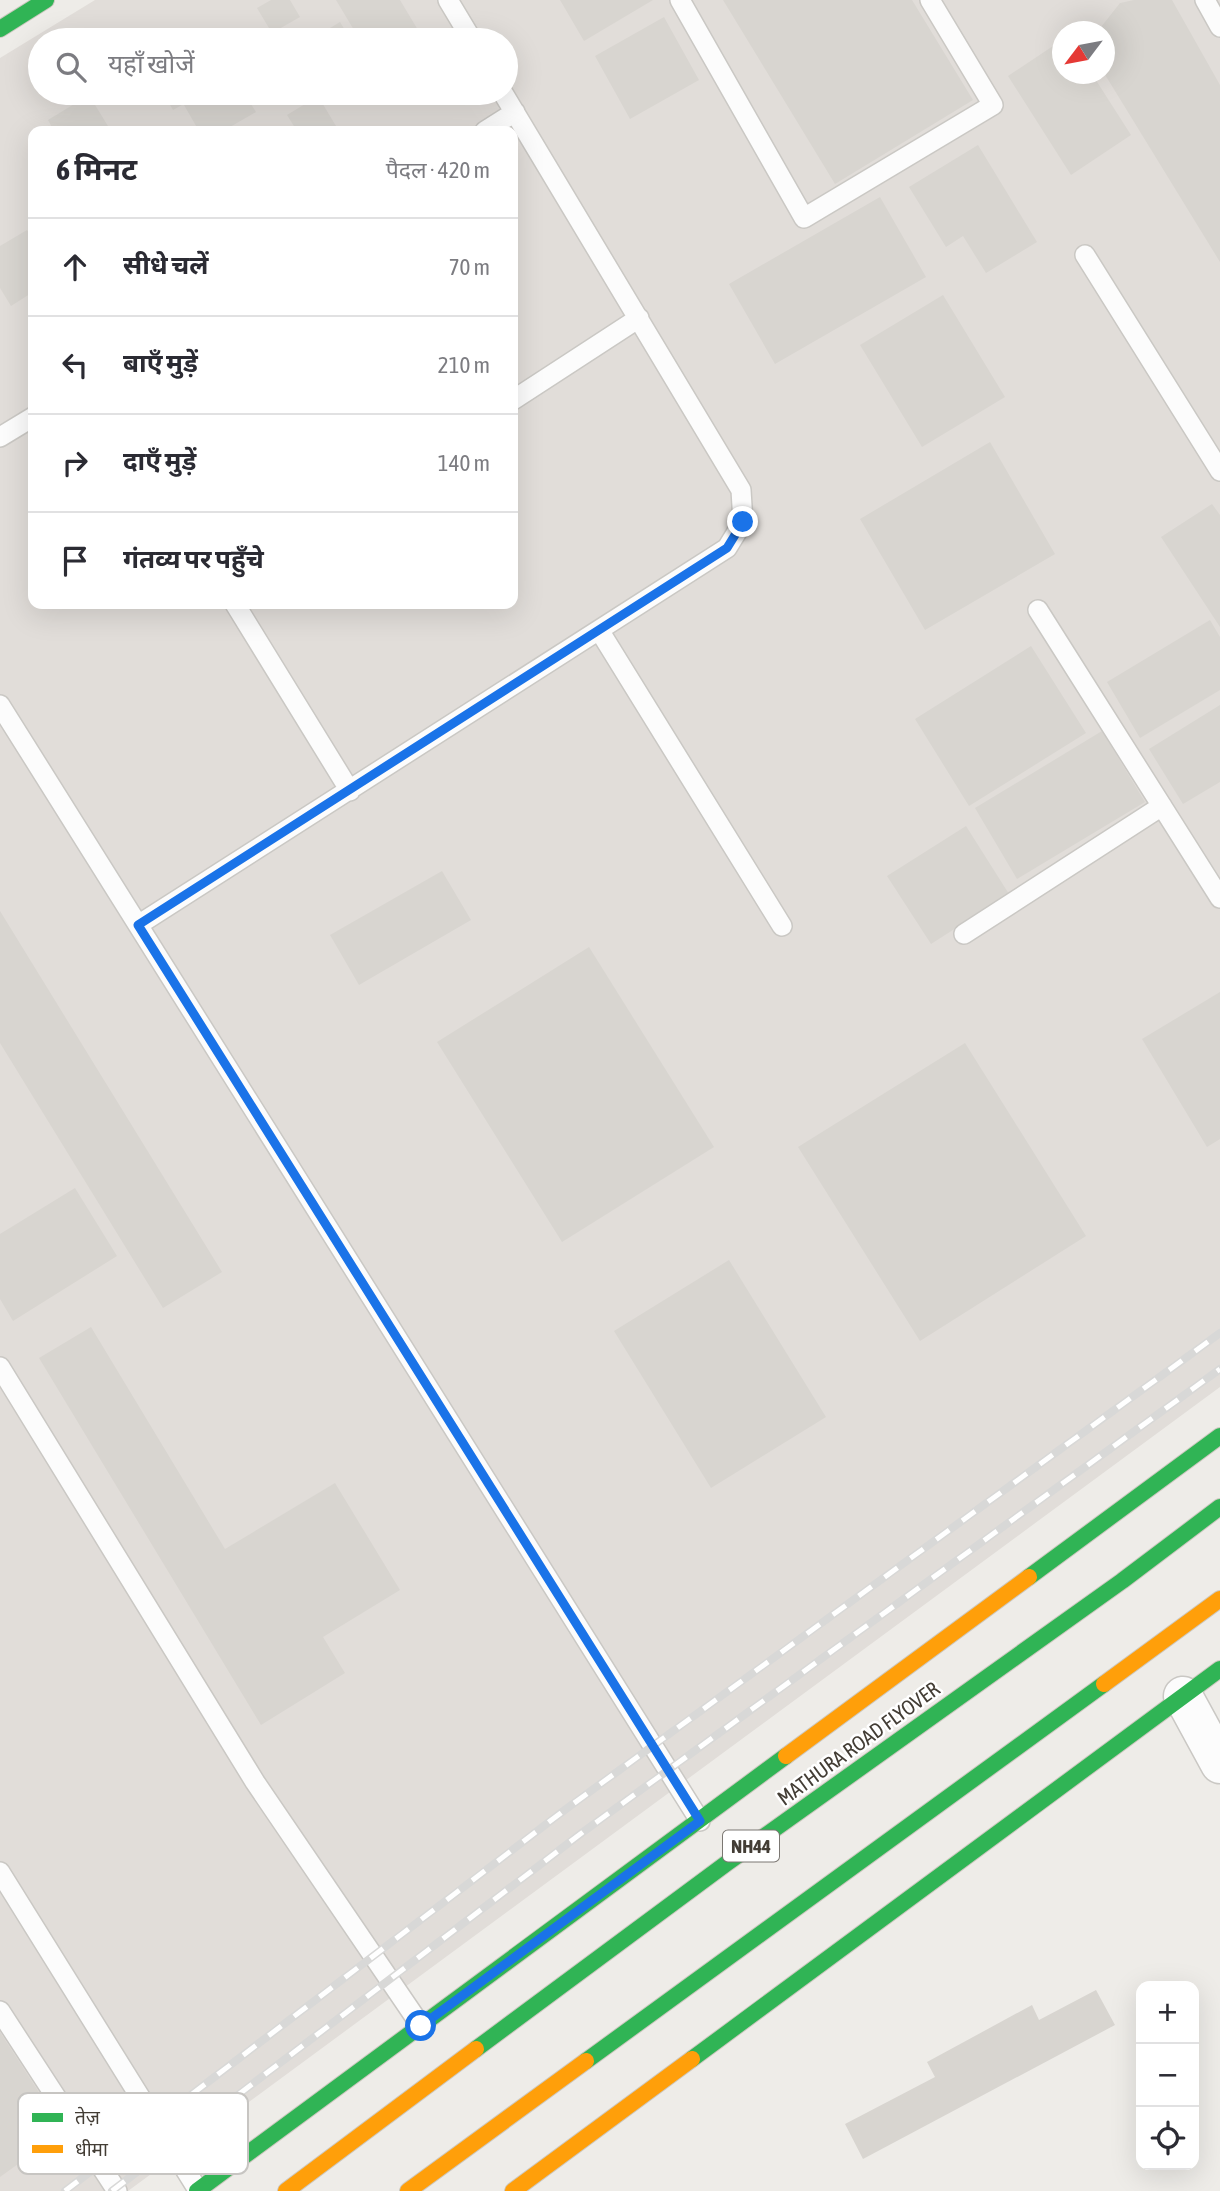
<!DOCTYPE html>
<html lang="hi">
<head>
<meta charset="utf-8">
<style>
  body { margin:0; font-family:"Asap Condensed","Noto Sans Devanagari",sans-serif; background:#f7f7f7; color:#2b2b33 }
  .controls { position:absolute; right:21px; bottom:21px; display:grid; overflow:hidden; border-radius:14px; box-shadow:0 7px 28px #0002 }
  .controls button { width:63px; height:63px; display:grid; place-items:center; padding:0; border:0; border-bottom:2px solid #e1e1e2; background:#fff; color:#2b2b33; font:35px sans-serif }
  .compass { position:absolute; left:1052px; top:21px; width:63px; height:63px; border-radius:50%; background:#fff; box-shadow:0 7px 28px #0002; rotate:238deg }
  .stop { position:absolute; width:21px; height:21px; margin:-16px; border:5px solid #1a73e8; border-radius:50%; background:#fff }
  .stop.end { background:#1a73e8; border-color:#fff; box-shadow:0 2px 7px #0008 }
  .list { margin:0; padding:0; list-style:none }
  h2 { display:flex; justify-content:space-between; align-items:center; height:91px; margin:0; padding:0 28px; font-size:30px }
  h2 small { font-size:23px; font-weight:400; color:#7c7c81 }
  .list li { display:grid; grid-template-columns:46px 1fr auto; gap:21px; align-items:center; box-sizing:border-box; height:98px; padding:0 28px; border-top:2px solid #e1e1e2 }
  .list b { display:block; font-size:26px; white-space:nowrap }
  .list em { font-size:23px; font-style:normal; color:#7c7c81 }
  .icon { flex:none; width:38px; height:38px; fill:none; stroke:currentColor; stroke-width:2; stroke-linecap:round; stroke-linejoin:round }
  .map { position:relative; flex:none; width:1220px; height:2191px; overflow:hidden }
  .search { position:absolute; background:#fff; box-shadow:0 7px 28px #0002; left:28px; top:28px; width:490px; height:77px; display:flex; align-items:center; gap:18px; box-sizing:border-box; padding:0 24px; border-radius:38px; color:#7c7c81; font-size:26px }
  .panel { position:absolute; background:#fff; box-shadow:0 7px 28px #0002; left:28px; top:126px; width:490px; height:483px; border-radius:14px }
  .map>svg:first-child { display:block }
  .industrial { fill:#e1ddd9; fill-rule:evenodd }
  .building { fill:#d8d5d0 }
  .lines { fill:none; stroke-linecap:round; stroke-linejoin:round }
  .lane-casing { stroke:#cac8c4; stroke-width:22 }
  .street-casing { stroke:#cac8c4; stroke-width:41 }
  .fast-casing { stroke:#cdc8bf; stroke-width:18 }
  .slow-casing { stroke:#cdc8bf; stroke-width:18 }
  .lane { stroke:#fcfcfc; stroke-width:19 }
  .street { stroke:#fcfcfc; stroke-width:38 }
  .fast { stroke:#30b455; stroke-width:16 }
  .slow { stroke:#ff9f0a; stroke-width:16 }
  .rail-casing { stroke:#d8d8d7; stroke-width:8 }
  .rail { stroke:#fff; stroke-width:5; stroke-dasharray:16; stroke-linecap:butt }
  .route { stroke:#1a73e8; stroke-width:9 }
  .labels { text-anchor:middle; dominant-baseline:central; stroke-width:5; stroke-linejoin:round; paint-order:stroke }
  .shield { fill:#fff; stroke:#7b7772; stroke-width:2 }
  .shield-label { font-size:19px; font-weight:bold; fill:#433d35 }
  .street-label { font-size:21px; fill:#433d35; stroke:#fff }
  .key { fill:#fff; stroke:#c7c5c2; stroke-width:2 }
  .key-label { font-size:19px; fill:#433d35 }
</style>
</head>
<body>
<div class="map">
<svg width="1220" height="2191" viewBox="0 0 1220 2191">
  <rect width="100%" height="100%" fill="#eeece8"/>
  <path class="industrial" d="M95 0H1220V1387L128 2191H0V58ZM1062 32H1104V74H1062ZM40 40H506V93H40ZM33 131H513V604H33Z"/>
  <path class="building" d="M271 0H290L300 17 272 33 257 8Z
    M336 0H400L424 40H360Z
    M560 0H653L584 41Z
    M723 0H912L973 100 835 184Z
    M1134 0H1172L1220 85V262L1104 73V32H1097L1120 3Z
    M664 17 699 80 630 119 595 56Z
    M340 22 351 40H310Z
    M1062 40V74H1092L1131 135 1071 175 1008 76Z
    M163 93H203L173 110Z
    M205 93H244L256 112 223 131H199L184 105Z
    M321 93H349L328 105Z
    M89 95 111 131H54L48 120Z
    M318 96 339 131H297L287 115Z
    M978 145 1037 242 986 273 963 236 946 247 909 187Z
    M880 197 926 277 775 364 729 284Z
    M27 230 33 240V292L11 306 0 288V246Z
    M943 295 1005 397 922 447 860 345Z
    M990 442 1055 554 925 630 860 519Z
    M1212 504 1220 515V627L1161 537Z
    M1210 620 1220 637V690L1140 738 1107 682Z
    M1031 646 1086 733 969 806 915 719Z
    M1220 705V782L1183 804 1149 749Z
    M1102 731 1145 802 1017 879 975 808Z
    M966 826 1009 894 931 944 887 876Z
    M442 871 471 920 359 985 330 935Z
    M0 911 222 1272 163 1308 0 1043Z
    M589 947 714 1147 562 1242 437 1042Z
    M1220 992V1139L1207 1147 1142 1039Z
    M965 1043 1086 1236 920 1341 798 1147Z
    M75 1188 117 1256 13 1321 0 1299V1234Z
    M729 1260 826 1417 711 1488 614 1331Z
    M91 1327 225 1549 335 1483 400 1590 323 1637 345 1673 261 1725 39 1358Z
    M1096 1990 1115 2025 863 2159 845 2124 935 2077 927 2062 1032 2005 1039 2020Z
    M0 2032 64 2131 0 2177Z"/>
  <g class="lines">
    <g class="lane-casing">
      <path id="lane" d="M448 0 472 40
        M680 0 804 218 993 105 930 0
        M1205 0 1220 27
        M485 131 515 112
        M1085 255 1220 471
        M513 400 639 318
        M0 437 33 417
        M235 604 350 791
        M1038 610 1220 898
        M599 630 782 926
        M0 705 700 1821
        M138 925 727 548 743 522 741 490 503 93
        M964 934 1162 806
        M0 1367 255 1782 421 2026
        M0 1872 198 2190
        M0 2011 117 2191"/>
    </g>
    <g class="street-casing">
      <path id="street" d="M1183 1696 1220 1764"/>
    </g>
    <g class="fast-casing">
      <path id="fast" d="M0 29 46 0
        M1029 1577 1220 1436
        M476 2049 727 1863 1122 1581 1220 1507
        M692 2059 1220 1669
        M586 2061 1104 1684
        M197 2191 786 1756"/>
    </g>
    <g class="slow-casing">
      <path id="slow" d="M1104 1684 1220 1599
        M786 1756 1029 1577
        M286 2191 476 2049
        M408 2191 586 2061
        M513 2191 692 2059"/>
    </g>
    <use href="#lane" class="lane"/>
    <use href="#street" class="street"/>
    <use href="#fast" class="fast"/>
    <use href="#slow" class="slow"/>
    <g class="rail-casing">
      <path id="rail" d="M65 2191 566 1809 1220 1333
        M112 2191 583 1832 1220 1369"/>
    </g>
    <use href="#rail" class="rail"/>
  </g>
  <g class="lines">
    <path class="route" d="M421 2026 700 1821 138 925 727 548 743 522"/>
  </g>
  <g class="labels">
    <rect class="shield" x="723" y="1830.5" width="56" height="31" rx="5"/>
    <g class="shield-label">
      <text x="751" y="1846">NH44</text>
    </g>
    <g class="street-label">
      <text transform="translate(858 1743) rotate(-36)">MATHURA ROAD FLYOVER</text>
    </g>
  </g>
  <rect x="18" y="2093" width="230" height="81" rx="10" class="key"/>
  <rect x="32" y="2113" width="31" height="9" fill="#30b455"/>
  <rect x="32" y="2145" width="31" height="8" fill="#ff9f0a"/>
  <g class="key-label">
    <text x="75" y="2124">तेज़</text>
    <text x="75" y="2156">धीमा</text>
  </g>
</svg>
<div class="controls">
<button>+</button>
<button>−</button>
<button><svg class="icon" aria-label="locate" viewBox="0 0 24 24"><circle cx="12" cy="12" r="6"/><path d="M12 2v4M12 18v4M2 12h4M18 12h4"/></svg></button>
</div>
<svg class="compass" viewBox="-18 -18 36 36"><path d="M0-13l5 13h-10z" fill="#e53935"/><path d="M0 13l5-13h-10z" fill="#7c7c81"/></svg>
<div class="stop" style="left:421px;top:2026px"></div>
<div class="stop end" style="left:743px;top:522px"></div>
<div class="search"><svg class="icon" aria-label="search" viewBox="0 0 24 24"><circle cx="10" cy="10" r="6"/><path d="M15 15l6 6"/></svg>यहाँ खोजें</div>
<section class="panel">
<h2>6 मिनट<small>पैदल · 420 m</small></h2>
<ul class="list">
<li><svg class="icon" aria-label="ahead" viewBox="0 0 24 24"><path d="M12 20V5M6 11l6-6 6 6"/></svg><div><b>सीधे चलें</b></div><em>70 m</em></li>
<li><svg class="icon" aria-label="left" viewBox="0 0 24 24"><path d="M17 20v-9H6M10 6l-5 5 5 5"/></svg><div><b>बाएँ मुड़ें</b></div><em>210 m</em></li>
<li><svg class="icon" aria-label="right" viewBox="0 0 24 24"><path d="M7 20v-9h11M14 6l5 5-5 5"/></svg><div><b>दाएँ मुड़ें</b></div><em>140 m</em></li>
<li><svg class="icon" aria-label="arrive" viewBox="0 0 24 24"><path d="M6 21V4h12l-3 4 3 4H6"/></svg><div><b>गंतव्य पर पहुँचे</b></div></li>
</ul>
</section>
</div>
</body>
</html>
